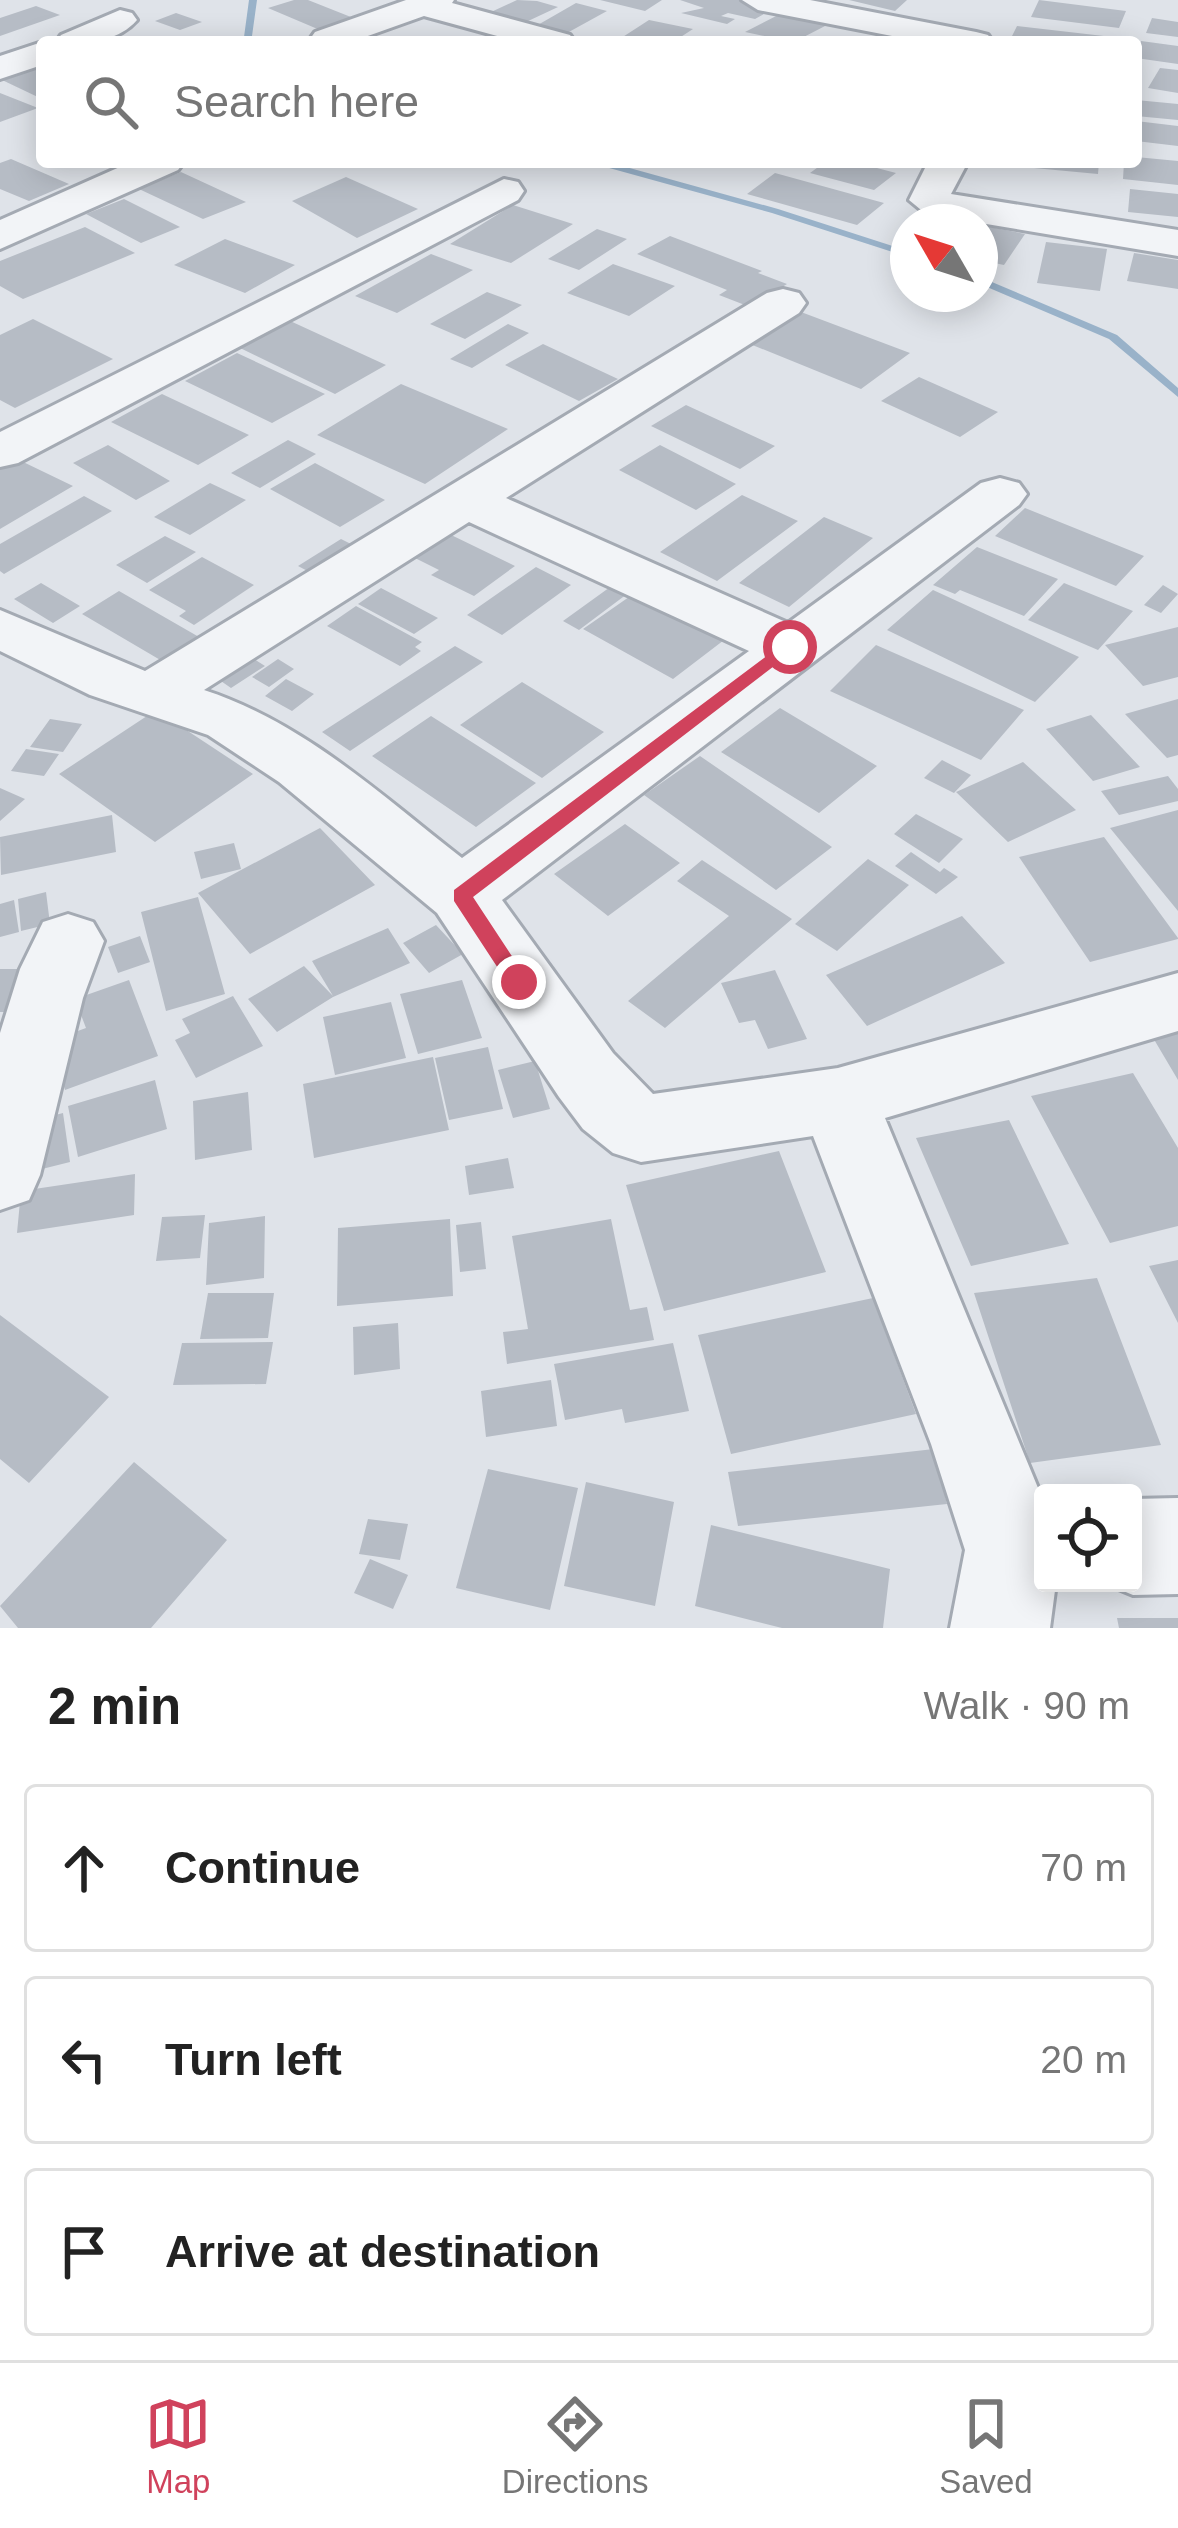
<!DOCTYPE html>
<html lang="en">
<head>
<meta charset="utf-8">
<style>
  body { margin:0; font-family:Arial,sans-serif; background:#f2f2f2; color:#222 }
  .controls { position:absolute; right:36px; bottom:36px; display:grid; overflow:hidden; border-radius:12px; box-shadow:0 6px 30px #0003 }
  .controls button { width:108px; height:108px; display:grid; place-items:center; padding:0; border:0; border-bottom:3px solid #e0e0e0; background:#fff; color:#222; font:60px sans-serif }
  .compass { position:absolute; left:890px; top:204px; width:108px; height:108px; border-radius:50%; background:#fff; box-shadow:0 6px 30px #0003; rotate:309deg }
  .stop { position:absolute; width:36px; height:36px; margin:-27px; border:9px solid #d0425c; border-radius:50%; background:#fff }
  .stop.end { background:#d0425c; border-color:#fff; box-shadow:0 3px 12px #0008 }
  .list { margin:0; padding:0; list-style:none }
  h2 { display:flex; justify-content:space-between; align-items:center; height:156px; margin:0; padding:0 48px; font-size:51px }
  h2 small { font-size:39px; font-weight:400; color:#767676 }
  .list li { display:grid; grid-template-columns:78px 1fr auto; gap:36px; align-items:center; box-sizing:border-box; height:168px; margin:0 24px 24px; padding:0 24px; border:3px solid #e0e0e0; border-radius:12px }
  .list b { display:block; font-size:45px; white-space:nowrap }
  .list em { font-size:39px; font-style:normal; color:#767676 }
  .icon { flex:none; width:66px; height:66px; fill:none; stroke:currentColor; stroke-width:2; stroke-linecap:round; stroke-linejoin:round }
  .map { position:relative; flex:none; width:1178px; height:1628px; overflow:hidden }
  .search { position:absolute; background:#fff; box-shadow:0 6px 30px #0003; left:36px; right:36px; top:36px; height:132px; display:flex; align-items:center; gap:30px; box-sizing:border-box; padding:0 42px; border-radius:12px; color:#767676; font-size:45px }
  .sheet { height:732px; background:#fff }
  nav { display:flex; justify-content:space-around; align-items:center; box-sizing:border-box; height:168px; border-top:3px solid #e0e0e0; background:#fff; font-size:33px; color:#767676 }
  nav a { display:grid; justify-items:center; gap:6px }
  nav .on { color:#d0425c }
  .map>svg:first-child { display:block }
  .lines { fill:none; stroke-linecap:round; stroke-linejoin:round }
  .stream { fill:#99b2c9; fill-rule:evenodd }
  .building { fill:#b6bcc5 }
  .minor-casing { stroke:#a4aab3; stroke-width:6 }
  .minor { fill:#f2f4f7; fill-rule:evenodd }
  .route { fill:#d0425c }
</style>
</head>
<body>
<div class="map">
<svg width="1178" height="1628" viewBox="0 0 1178 1628">
  <rect width="100%" height="100%" fill="#dfe3e9"/>
  <g class="lines">
    <path class="stream" d="M249 0H257L252 36 260 42H251L244 37Z
      M521 162H608L778 209 908 251V257L772 213 602 166 525 165Z
      M980 277 1117 335 1178 388V397L1109 339 980 284Z"/>
  </g>
  <path class="building" d="M294 0H308L361 21 327 33 268 8Z
    M517 0 537 1 558 7 526 22 491 12Z
    M600 0H662L645 11Z
    M680 0H750L744 4 771 10 755 19 728 13 721 16 735 19 727 24 681 13 704 8Z
    M849 0H907L895 11Z
    M1039 0 1126 11 1119 28 1031 17Z
    M576 3 607 11 567 33 536 26Z
    M36 6 60 15 0 36V18Z
    M176 13 202 22 180 30 155 21Z
    M782 13 827 25 794 42 745 32Z
    M1152 18 1178 22V37L1146 33Z
    M649 20 693 29 673 42H615Z
    M1017 26 1121 38 1119 42 1010 40Z
    M1141 41 1178 46V64L1136 58Z
    M42 64V99L0 79V78Z
    M1160 68 1178 70V93L1148 88Z
    M0 93 38 108 0 122Z
    M1136 100 1178 104V120L1136 116Z
    M1136 121 1178 126V146L1136 141Z
    M1136 157 1178 161V185L1123 179 1124 162H1136Z
    M11 159 69 184 29 201 0 189V163Z
    M825 162H854L896 173 874 190 810 173Z
    M1035 162H1099L1098 174 1034 168Z
    M181 172 246 202 203 219 139 189Z
    M775 173 884 203 857 225 747 194Z
    M346 177 418 209 357 238 292 201Z
    M1130 189 1178 194V217L1128 212Z
    M124 199 180 227 141 243 86 214Z
    M513 205 573 224 511 263 450 244Z
    M980 225 1025 234 1004 265 980 260Z
    M85 227 135 253 23 299 0 286V261Z
    M597 229 627 239 579 270 548 259Z
    M670 236 762 271 758 273 787 284 750 307 719 295 727 290 637 254Z
    M225 239 295 265 245 293 174 265Z
    M1046 242 1107 249 1100 291 1037 283Z
    M1134 253 1178 260V289L1127 281Z
    M431 254 473 270 397 313 355 296Z
    M613 264 675 286 629 316 567 293Z
    M487 292 522 305 465 339 430 324Z
    M801 312 910 353 861 389 750 344Z
    M33 319 113 359 15 408 0 400V335Z
    M288 320 386 365 335 394 236 346Z
    M508 324 529 333 472 368 450 359Z
    M543 344 618 379 579 401 505 365Z
    M237 353 325 394 272 423 185 381Z
    M919 377 998 412 960 437 881 401Z
    M401 384 508 429 425 484 317 435Z
    M162 394 249 435 198 465 111 422Z
    M686 405 775 446 740 469 651 426Z
    M288 440 316 454 260 488 231 473Z
    M108 445 170 481 136 500 73 463Z
    M660 445 736 484 696 510 619 470Z
    M17 459 73 486 0 529V468Z
    M315 463 385 500 340 527 270 489Z
    M210 483 246 500 190 535 154 517Z
    M742 495 798 521 717 581 660 552Z
    M84 496 112 511 4 574 0 571V544Z
    M1025 508 1144 556 1116 586 995 536Z
    M824 517 873 538 789 607 739 583Z
    M445 532 515 566 474 596 431 575 439 570 401 551Z
    M165 536 196 552 147 583 116 565Z
    M341 539 359 548 317 576 298 566Z
    M977 547 1058 579 1024 616 960 590 955 594 933 585Z
    M202 557 254 585 194 625 179 616 186 611 149 590Z
    M536 567 571 585 502 635 467 615Z
    M624 577 639 585 579 630 563 621Z
    M41 583 80 606 53 623 14 599Z
    M1064 583 1133 611 1098 650 1028 620Z
    M1163 585 1178 594 1161 613 1144 605Z
    M381 588 438 618 414 634 358 604Z
    M639 590 728 637 673 679 583 629Z
    M933 590 1079 657 1035 702 887 630Z
    M119 591 199 637 162 661 82 614Z
    M356 606 422 642 415 647 421 651 400 666 327 626Z
    M1178 627V677L1143 686 1105 645Z
    M876 645 1024 710 981 760 830 691Z
    M455 646 483 662 350 751 322 732Z
    M251 657 265 666 231 688 218 679Z
    M278 659 294 669 269 687 252 677Z
    M286 679 314 694 292 711 265 696Z
    M522 682 604 732 542 778 460 725Z
    M1178 699V755L1167 758 1125 714Z
    M780 708 877 766 819 813 721 752Z
    M156 710 253 774 155 842 59 774Z
    M1091 715 1140 767 1093 781 1046 729Z
    M431 716 536 783 476 827 372 756Z
    M50 719 82 724 63 752 30 747Z
    M26 749 59 754 44 776 11 771Z
    M700 756 832 847 776 890 644 795Z
    M942 760 971 775 954 793 924 778Z
    M1023 762 1076 810 1008 842 956 792Z
    M1168 776 1178 789V801L1119 815 1101 791Z
    M0 788 25 799 0 821Z
    M1178 810V911L1110 828Z
    M916 814 963 839 939 863 894 834Z
    M112 815 116 852 1 875 0 837Z
    M625 824 680 863 608 916 554 874Z
    M320 828 375 885 250 954 198 893Z
    M1104 837 1178 938V939L1090 962 1019 857Z
    M234 843 241 869 201 879 194 852Z
    M911 852 940 872 944 868 958 877 936 894 895 866Z
    M868 859 909 885 837 951 795 924Z
    M702 860 792 919 665 1028 628 1001 729 916 677 881Z
    M46 892 50 924 21 931 18 899Z
    M198 897 225 994 166 1011 141 912Z
    M14 900 19 932 0 937V904Z
    M962 916 1005 963 867 1026 826 975Z
    M436 925 463 954 429 973 403 943Z
    M388 928 410 963 333 997 277 1032 248 999 304 966 333 996 312 961Z
    M140 936 150 962 118 973 108 947Z
    M0 969H22L10 1012H0Z
    M775 970 807 1039 768 1049 755 1020 739 1023 721 983Z
    M129 980 158 1056 65 1090 50 1041 86 1028 75 999Z
    M462 980 482 1038 418 1054 400 994Z
    M233 996 263 1046 196 1078 175 1040 190 1033 182 1019Z
    M391 1002 406 1058 335 1075 323 1017Z
    M1178 1025V1080L1149 1031Z
    M488 1047 503 1109 449 1120 435 1058Z
    M433 1057 449 1130 314 1158 303 1084Z
    M535 1061 550 1109 513 1118 498 1070Z
    M1133 1073 1178 1148V1226L1110 1243 1031 1096Z
    M155 1080 167 1129 78 1157 68 1106Z
    M248 1092 252 1150 195 1160 193 1101Z
    M63 1113 70 1162 30 1172 24 1123Z
    M1009 1120 1069 1244 971 1266 916 1138Z
    M779 1151 826 1272 664 1311 626 1185Z
    M508 1158 514 1188 469 1195 465 1166Z
    M135 1174 134 1215 17 1233 21 1191Z
    M205 1215 200 1258 156 1261 162 1217Z
    M265 1216 264 1278 206 1285 209 1223Z
    M450 1219 453 1296 337 1306 338 1228Z
    M611 1219 630 1310 647 1307 654 1340 507 1364 503 1332 528 1329 512 1236Z
    M481 1222 486 1269 460 1272 456 1225Z
    M1178 1260V1323L1149 1266Z
    M1097 1278 1161 1445 1030 1463 974 1293Z
    M208 1293H274L268 1338 200 1339Z
    M873 1298 916 1414 731 1454 698 1335Z
    M0 1315 109 1397 29 1483 0 1459Z
    M398 1323 400 1369 354 1375 353 1327Z
    M273 1342 266 1384 173 1385 182 1343Z
    M673 1343 689 1411 625 1423 622 1409 565 1420 554 1364Z
    M551 1380 557 1426 486 1437 481 1391Z
    M934 1449 947 1504 738 1526 728 1472Z
    M134 1462 227 1540 151 1628H18L0 1606Z
    M488 1469 578 1488 550 1610 456 1588Z
    M586 1482 674 1502 655 1606 564 1586Z
    M368 1519 408 1524 400 1560 359 1554Z
    M711 1525 890 1569 883 1628H782L695 1606Z
    M370 1559 408 1575 393 1609 354 1593Z
    M1117 1618H1178V1628H1119Z"/>
  <g class="lines">
    <g class="minor-casing">
      <path id="minor" d="M406 0H454L452 3 570 35 575 42H519L424 16 351 42 310 39 315 32Z
        M742 0H810L976 32 988 35 993 42H923L758 10Z
        M120 10 132 13 137 20C116 44 86 42 56 42L61 35Z
        M42 42V65L0 79V56Z
        M131 162H184L178 170 0 249V220Z
        M928 162H968L951 194 1178 230V256L926 214 909 200Z
        M504 179 518 182 524 191 518 200 18 463 0 467V432Z
        M783 289 799 293 806 303 799 313 506 498 788 623 981 483 1000 478 1019 483 1027 494 1019 505 502 900 613 1053 653 1094 838 1068 1178 973V1031L885 1118 1043 1500V1583H1056L1050 1628H950L965 1550 931 1444 813 1136 641 1162 613 1153 583 1129 559 1097 437 913 279 782 208 735 90 695 0 651V610L145 671 767 293ZM469 522 749 651 462 858C381 795 303 722 204 690Z
        M68 914 93 922 104 941 83 998 40 1175 29 1200 0 1210V1033L20 969 43 922Z
        M1178 1498V1594L1133 1595 1104 1583H1133V1499Z"/>
    </g>
    <use href="#minor" class="minor"/>
  </g>
  <path class="route" d="M784 643 799 647 473 897 529 982 519 990 511 988 454 901V890Z"/>
</svg>
<div class="controls">
<button><svg class="icon" aria-label="locate" viewBox="0 0 24 24"><circle cx="12" cy="12" r="6"/><path d="M12 2v4M12 18v4M2 12h4M18 12h4"/></svg></button>
</div>
<svg class="compass" viewBox="-18 -18 36 36"><path d="M0-13l5 13h-10z" fill="#e53935"/><path d="M0 13l5-13h-10z" fill="#767676"/></svg>
<div class="stop" style="left:790px;top:647px"></div>
<div class="stop end" style="left:519px;top:982px"></div>
<div class="search"><svg class="icon" aria-label="search" viewBox="0 0 24 24"><circle cx="10" cy="10" r="6"/><path d="M15 15l6 6"/></svg>Search here</div>
</div>
<section class="sheet">
<h2>2 min<small>Walk · 90 m</small></h2>
<ul class="list">
<li><svg class="icon" aria-label="ahead" viewBox="0 0 24 24"><path d="M12 20V5M6 11l6-6 6 6"/></svg><div><b>Continue</b></div><em>70 m</em></li>
<li><svg class="icon" aria-label="left" viewBox="0 0 24 24"><path d="M17 20v-9H6M10 6l-5 5 5 5"/></svg><div><b>Turn left</b></div><em>20 m</em></li>
<li><svg class="icon" aria-label="arrive" viewBox="0 0 24 24"><path d="M6 21V4h12l-3 4 3 4H6"/></svg><div><b>Arrive at destination</b></div></li>
</ul>
</section>
<nav>
<a class="on"><svg class="icon" aria-label="map" viewBox="0 0 24 24"><path d="M3 6l6-2 6 2 6-2v14l-6 2-6-2-6 2zM9 4v14M15 6v14"/></svg>Map</a>
<a><svg class="icon" aria-label="directions" viewBox="0 0 24 24"><path d="M12 3l9 9-9 9-9-9zM9 14v-3h6M13 9l2 2-2 2"/></svg>Directions</a>
<a><svg class="icon" aria-label="saved" viewBox="0 0 24 24"><path d="M7 4h10v16l-5-4-5 4z"/></svg>Saved</a>
</nav>
</body>
</html>
